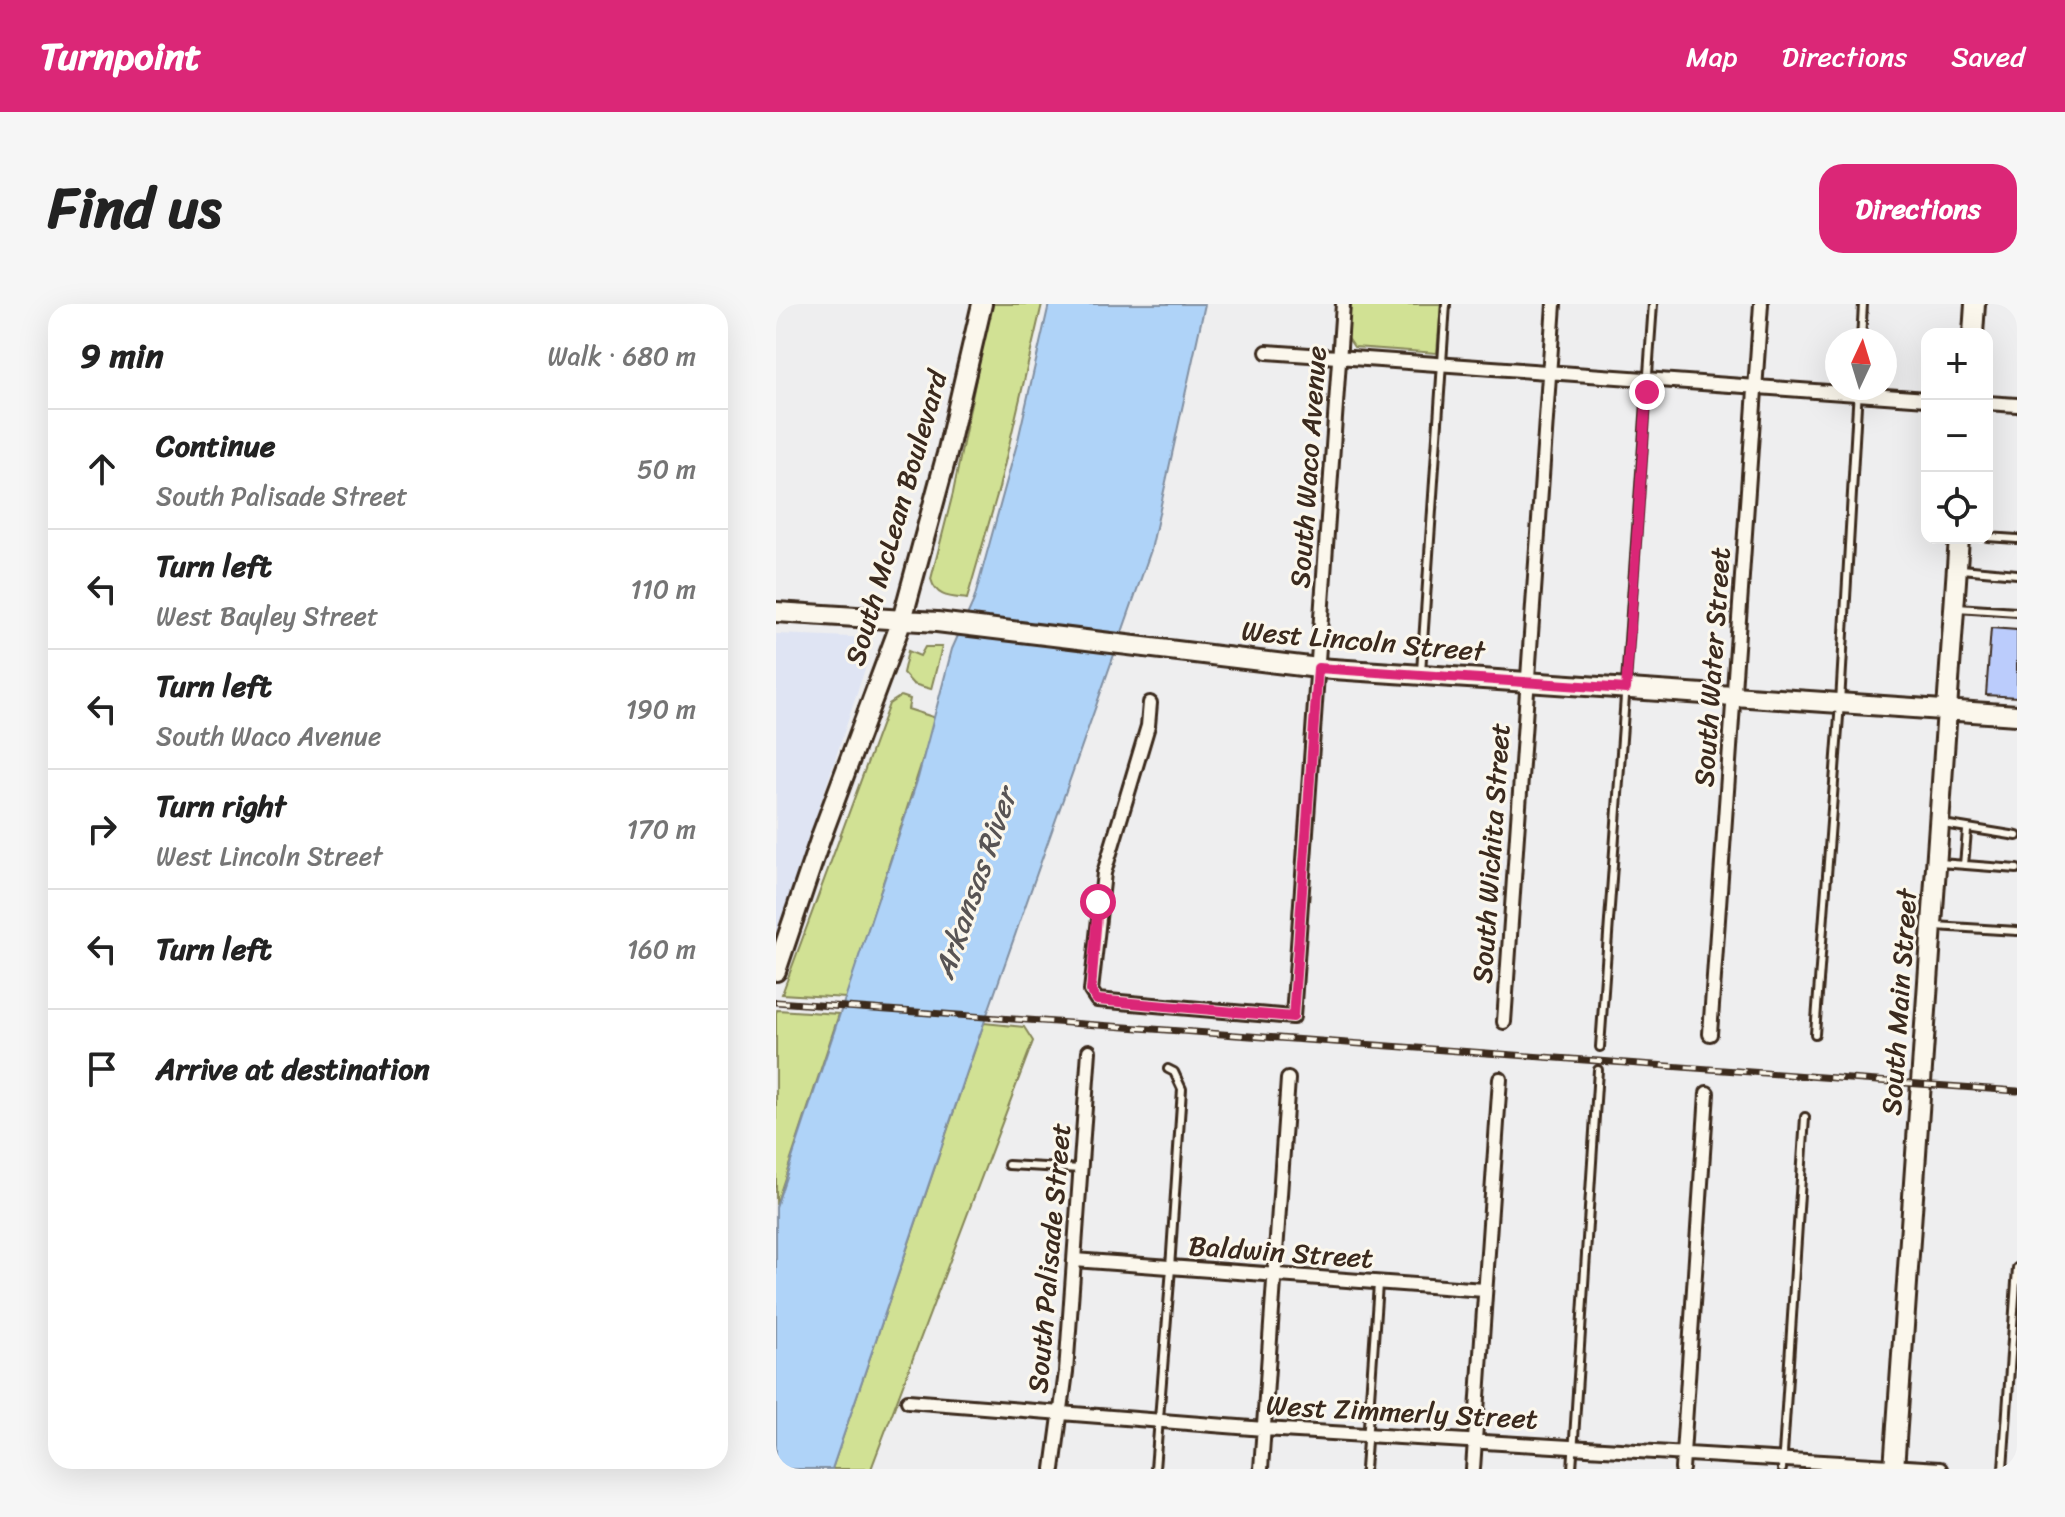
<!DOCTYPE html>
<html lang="en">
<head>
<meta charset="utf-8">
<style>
  body { margin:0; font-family:Sriracha,sans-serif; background:#f6f6f6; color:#222 }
  .controls { position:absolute; right:24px; top:24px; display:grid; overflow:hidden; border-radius:16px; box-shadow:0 8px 32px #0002 }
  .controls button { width:72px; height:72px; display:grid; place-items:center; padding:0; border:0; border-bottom:2px solid #e0e0e0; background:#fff; color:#222; font:40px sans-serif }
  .compass { position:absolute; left:1049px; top:24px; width:72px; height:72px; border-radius:50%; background:#fff; box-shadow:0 8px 32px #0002; rotate:4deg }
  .stop { position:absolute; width:24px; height:24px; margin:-18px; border:6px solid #db2777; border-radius:50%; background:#fff }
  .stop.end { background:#db2777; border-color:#fff; box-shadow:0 2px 8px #0008 }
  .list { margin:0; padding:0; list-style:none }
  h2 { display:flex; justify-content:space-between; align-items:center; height:104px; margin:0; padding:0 32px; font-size:34px }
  h2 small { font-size:26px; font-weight:400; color:#767676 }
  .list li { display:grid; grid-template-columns:52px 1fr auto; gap:24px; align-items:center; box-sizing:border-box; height:120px; padding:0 32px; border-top:2px solid #e0e0e0 }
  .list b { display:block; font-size:30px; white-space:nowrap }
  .list p { margin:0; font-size:26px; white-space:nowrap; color:#767676 }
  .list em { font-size:26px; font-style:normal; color:#767676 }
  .icon { flex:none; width:44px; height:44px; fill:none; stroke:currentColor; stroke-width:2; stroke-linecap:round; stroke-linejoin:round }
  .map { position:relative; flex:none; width:1241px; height:1165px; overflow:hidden; border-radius:24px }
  header { display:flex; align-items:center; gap:48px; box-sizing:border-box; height:112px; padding:0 40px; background:#db2777; color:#fff }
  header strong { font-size:38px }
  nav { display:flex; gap:44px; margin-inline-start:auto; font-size:28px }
  .intro { display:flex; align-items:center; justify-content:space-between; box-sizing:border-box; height:192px; padding:0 48px }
  h1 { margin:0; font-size:56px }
  .button { padding:20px 36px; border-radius:24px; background:#db2777; color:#fff; font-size:28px; font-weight:700 }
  main { display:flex; gap:48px; padding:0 48px }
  aside { flex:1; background:#fff; border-radius:24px; box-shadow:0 8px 32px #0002 }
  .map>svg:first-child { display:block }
  .built { fill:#dfe4f3 }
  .green { fill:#d1e194; stroke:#868659; stroke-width:2 }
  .water { fill:#afd3f8; stroke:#818fa1; stroke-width:2 }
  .building { fill:#bbccfc; stroke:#3b2a1e; stroke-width:2 }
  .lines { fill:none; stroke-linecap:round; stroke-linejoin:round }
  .lane-casing { stroke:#3b2a1e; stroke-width:12 }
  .street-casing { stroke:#3b2a1e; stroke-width:18 }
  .secondary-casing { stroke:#3b2a1e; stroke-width:24 }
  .lane { stroke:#fbf7ec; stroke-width:6 }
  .street { stroke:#fbf7ec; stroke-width:12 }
  .secondary { stroke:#fbf7ec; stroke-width:18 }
  .rail-casing { stroke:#3b2a1e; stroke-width:7 }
  .rail { stroke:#fbf7ec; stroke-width:4; stroke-dasharray:12; stroke-linecap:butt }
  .route { stroke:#db2777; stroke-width:10 }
  .labels { text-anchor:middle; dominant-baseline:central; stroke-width:6; stroke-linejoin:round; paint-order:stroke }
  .street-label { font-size:28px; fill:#3b2a1e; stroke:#fbf7ec }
  .water-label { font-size:30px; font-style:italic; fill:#585454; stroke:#fbf7ec }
</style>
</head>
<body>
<header>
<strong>Turnpoint</strong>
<nav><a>Map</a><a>Directions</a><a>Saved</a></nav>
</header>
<div class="intro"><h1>Find us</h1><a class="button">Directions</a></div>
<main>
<aside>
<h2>9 min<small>Walk · 680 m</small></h2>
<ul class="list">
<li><svg class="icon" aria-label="ahead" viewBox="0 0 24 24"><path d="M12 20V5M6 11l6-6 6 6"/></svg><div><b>Continue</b><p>South Palisade Street</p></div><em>50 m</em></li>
<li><svg class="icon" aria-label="left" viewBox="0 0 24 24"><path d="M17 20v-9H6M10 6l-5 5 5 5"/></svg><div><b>Turn left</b><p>West Bayley Street</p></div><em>110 m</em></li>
<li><svg class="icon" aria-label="left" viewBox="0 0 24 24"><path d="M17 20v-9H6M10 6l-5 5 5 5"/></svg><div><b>Turn left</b><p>South Waco Avenue</p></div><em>190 m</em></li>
<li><svg class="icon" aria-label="right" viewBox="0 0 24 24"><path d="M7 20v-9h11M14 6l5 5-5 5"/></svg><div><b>Turn right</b><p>West Lincoln Street</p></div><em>170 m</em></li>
<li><svg class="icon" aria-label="left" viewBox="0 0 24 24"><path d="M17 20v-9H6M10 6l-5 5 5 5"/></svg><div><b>Turn left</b></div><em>160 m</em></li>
<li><svg class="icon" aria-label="arrive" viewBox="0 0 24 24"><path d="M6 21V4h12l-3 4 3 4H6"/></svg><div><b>Arrive at destination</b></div></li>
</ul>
</aside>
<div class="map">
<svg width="1241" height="1165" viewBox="0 0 1241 1165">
  <rect width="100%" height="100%" fill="#eeeeef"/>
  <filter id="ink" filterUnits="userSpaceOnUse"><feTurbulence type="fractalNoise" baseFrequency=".0125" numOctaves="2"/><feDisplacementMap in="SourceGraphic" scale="16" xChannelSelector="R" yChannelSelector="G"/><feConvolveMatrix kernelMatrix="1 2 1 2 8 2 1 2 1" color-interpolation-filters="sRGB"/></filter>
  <g filter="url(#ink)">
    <path class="built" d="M0 330 77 333 88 336 93 353 0 634Z"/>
    <path class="green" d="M215 0H266L223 184 191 295C175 293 160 294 155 275L177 189Z
      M574 0H665L661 49 578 43 572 34Z
      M149 343H166L155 385 137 380 127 369 132 347 144 352Z
      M125 392 134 395 132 405 160 414 70 694 6 690 113 400Z
      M1 706 63 710 0 901V709Z
      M208 719 248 723 257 737 95 1165H56Z"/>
    <path class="water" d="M273 0H429L375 246 196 753 56 1165H0V903L142 474 176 345 198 296 242 136Z"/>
    <path class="building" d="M1215 324 1241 326V393L1210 391Z"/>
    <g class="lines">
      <g class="lane-casing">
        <path id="lane" d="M1085 36 1087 0
          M1211 233 1241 235
          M1185 265 1241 270
          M1181 304 1241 308
          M645 368 670 0
          M1167 520 1241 532
          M1164 559 1241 565
          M1188 561 1191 527
          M1159 622 1241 627
          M1039 730 1064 399 1082 84
          M824 743 877 0
          M392 765 398 768 406 785 394 964
          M232 861 305 865
          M379 1165 395 964
          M589 1165 602 980
          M796 1165 822 766
          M1006 1165 1029 813
          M1227 1165 1241 964"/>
      </g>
      <g class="street-casing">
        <path id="street" d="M491 48 1151 95
          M1211 99 1241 101
          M374 399 372 422 328 569 315 687 321 696 517 713 567 0
          M728 718 778 0
          M934 730 985 0
          M298 956 708 986
          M132 1097 488 1125 1164 1165
          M277 1165 290 1068 313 747
          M485 1165 512 775
          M697 1165 724 775
          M906 1165 931 789"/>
      </g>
      <g class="secondary-casing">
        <path id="secondary" d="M1197 30 1199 0
          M0 308 161 318 542 364 1241 411
          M0 667 45 533 126 316 171 150 206 0
          M1118 1165 1183 234"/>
      </g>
      <use href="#lane" class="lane"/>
      <use href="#street" class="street"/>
      <use href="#secondary" class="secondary"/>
      <g class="rail-casing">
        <path id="rail" d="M0 698 1241 787"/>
      </g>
      <use href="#rail" class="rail"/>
    </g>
  </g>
  <g class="lines" filter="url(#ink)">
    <path class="route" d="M322 598 315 687 321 696 517 713 542 364 850 385 871 88"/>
  </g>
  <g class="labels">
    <g class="street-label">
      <text transform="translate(532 163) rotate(-86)">South Waco Avenue</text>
      <text transform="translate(120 214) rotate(-74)">South McLean Boulevard</text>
      <text transform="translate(587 337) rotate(5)">West Lincoln Street</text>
      <text transform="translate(936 363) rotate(-86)">South Water Street</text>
      <text transform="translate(715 549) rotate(-86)">South Wichita Street</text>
      <text transform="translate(1123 698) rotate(-86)">South Main Street</text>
      <text transform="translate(505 948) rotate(4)">Baldwin Street</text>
      <text transform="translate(273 954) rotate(-85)">South Palisade Street</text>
      <text transform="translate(626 1108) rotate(3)">West Zimmerly Street</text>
    </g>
    <g class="water-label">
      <text transform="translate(199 580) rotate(-71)">Arkansas River</text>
    </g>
  </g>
</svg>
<div class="controls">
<button>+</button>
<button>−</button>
<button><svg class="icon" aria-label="locate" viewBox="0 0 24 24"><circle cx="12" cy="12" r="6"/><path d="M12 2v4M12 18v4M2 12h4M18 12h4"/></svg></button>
</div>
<svg class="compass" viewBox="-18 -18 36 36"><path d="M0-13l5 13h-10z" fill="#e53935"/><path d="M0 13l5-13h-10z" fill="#767676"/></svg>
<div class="stop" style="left:322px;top:598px"></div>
<div class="stop end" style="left:871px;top:88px"></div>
</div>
</main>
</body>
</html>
